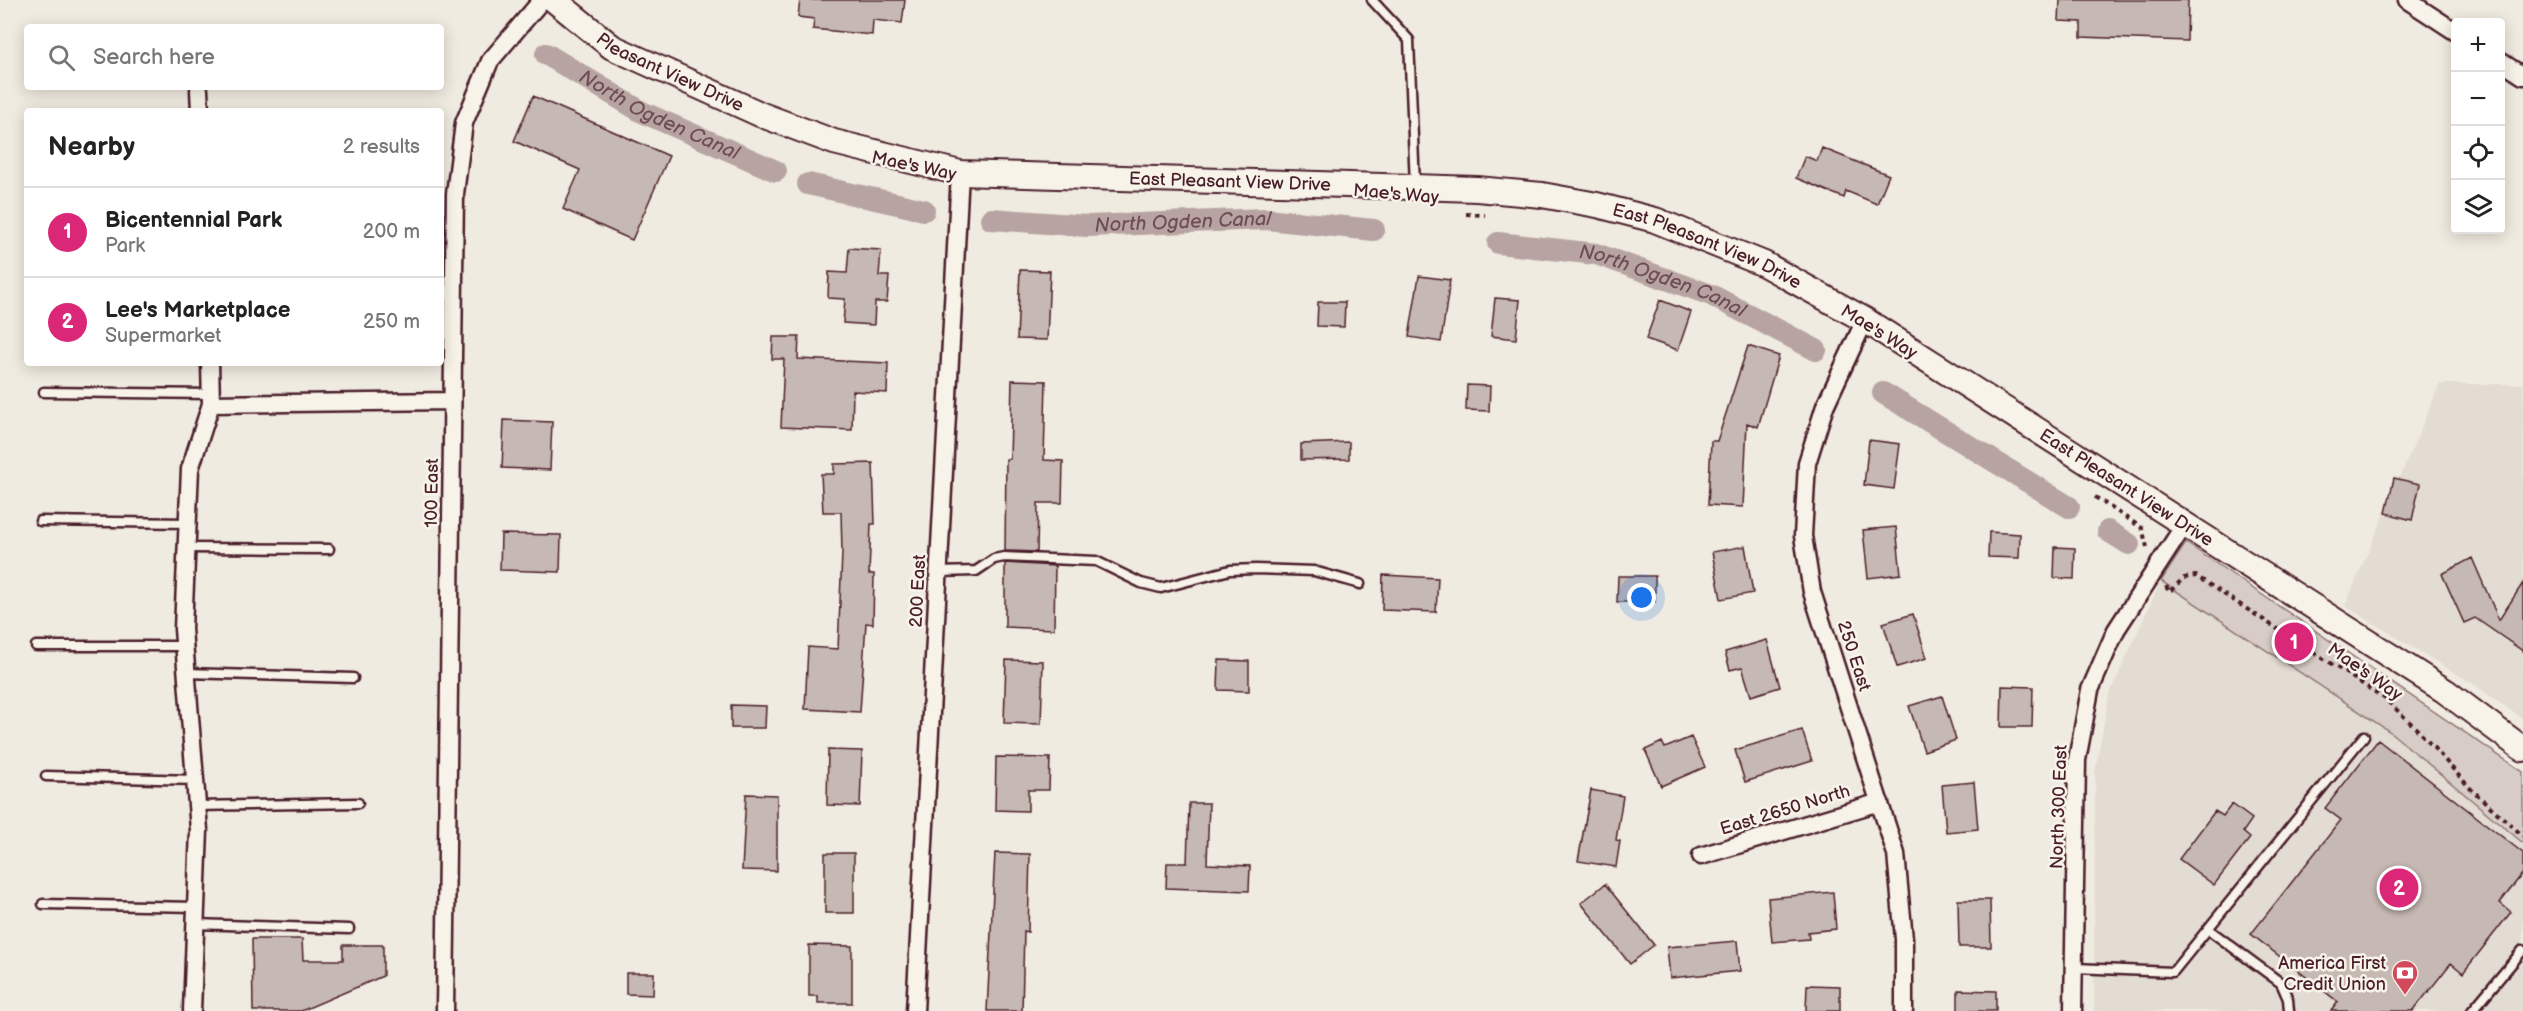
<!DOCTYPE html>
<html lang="en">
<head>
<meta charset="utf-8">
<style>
  body { margin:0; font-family:"Balsamiq Sans",sans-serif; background:#f2f2f2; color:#222 }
  .controls { position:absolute; right:18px; top:18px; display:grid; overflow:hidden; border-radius:6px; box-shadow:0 3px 15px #0003 }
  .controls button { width:54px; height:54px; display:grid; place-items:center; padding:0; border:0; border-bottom:2px solid #e0e0e0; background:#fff; color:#222; font:30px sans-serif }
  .you { position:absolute; left:1642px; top:598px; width:21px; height:21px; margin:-15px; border:4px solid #fff; border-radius:50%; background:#1a73e8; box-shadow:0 0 0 9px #1a73e833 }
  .badge { display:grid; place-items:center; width:39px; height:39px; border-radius:50%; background:#db2777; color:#fff; font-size:20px; font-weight:700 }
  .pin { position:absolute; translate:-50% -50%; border:3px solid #fff; box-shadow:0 2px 6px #0006 }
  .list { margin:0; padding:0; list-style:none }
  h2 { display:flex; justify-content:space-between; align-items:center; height:78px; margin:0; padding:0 24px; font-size:26px }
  h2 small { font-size:20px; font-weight:400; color:#767676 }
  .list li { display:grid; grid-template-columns:39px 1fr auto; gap:18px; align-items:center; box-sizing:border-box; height:90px; padding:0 24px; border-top:2px solid #e0e0e0 }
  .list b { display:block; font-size:22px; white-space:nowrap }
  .list p { margin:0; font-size:20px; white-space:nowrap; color:#767676 }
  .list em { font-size:20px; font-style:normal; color:#767676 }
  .icon { flex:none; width:33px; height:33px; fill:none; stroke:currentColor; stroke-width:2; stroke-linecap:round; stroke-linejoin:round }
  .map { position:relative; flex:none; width:2523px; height:1011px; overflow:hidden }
  .search { position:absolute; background:#fff; box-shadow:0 3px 15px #0003; left:24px; top:24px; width:420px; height:66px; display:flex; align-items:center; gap:15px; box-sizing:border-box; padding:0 21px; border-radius:6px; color:#767676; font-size:22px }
  .panel { position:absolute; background:#fff; box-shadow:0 3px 15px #0003; left:24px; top:108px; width:420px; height:258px; border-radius:6px }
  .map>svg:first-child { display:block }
  .built { fill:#e3dcd2 }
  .green { fill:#d8cdc6; stroke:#917678; stroke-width:1.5 }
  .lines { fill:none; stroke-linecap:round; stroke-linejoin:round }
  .canal { stroke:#b7a4a2; stroke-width:22 }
  .building { fill:#c6b8b3; stroke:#4a1f2b; stroke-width:1.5 }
  .lane-casing { stroke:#4a1f2b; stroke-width:13 }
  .street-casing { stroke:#4a1f2b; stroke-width:21 }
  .secondary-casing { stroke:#4a1f2b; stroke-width:28 }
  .path { stroke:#4a1f2b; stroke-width:4; stroke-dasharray:4.5 4.5; stroke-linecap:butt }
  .lane { stroke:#f7f3e8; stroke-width:8 }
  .street { stroke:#f7f3e8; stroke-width:16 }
  .secondary { stroke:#f7f3e8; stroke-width:24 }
  .labels { text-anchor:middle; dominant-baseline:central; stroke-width:5; stroke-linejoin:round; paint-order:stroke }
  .street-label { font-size:18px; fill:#4a1f2b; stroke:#f7f3e8 }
  .poi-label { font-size:18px; fill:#4a1f2b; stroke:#f7f3e8; text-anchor:end }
  .water-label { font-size:20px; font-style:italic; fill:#704e55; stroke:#f7f3e8 }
</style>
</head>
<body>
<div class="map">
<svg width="2523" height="1011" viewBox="0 0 2523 1011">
  <rect width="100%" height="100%" fill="#f0ebe0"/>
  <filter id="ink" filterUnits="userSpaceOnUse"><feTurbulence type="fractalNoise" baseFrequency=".0167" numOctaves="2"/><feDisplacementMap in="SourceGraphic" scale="12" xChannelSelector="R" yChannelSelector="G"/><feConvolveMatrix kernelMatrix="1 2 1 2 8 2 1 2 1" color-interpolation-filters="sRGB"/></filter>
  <g filter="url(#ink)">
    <path class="built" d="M2440 384H2523V719L2473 684 2345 606Z
      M2161 581 2389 731 2523 840V1011H2094L2095 772 2109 695Z"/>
    <path class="green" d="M2186 543 2523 772V843L2389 731 2161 581Z"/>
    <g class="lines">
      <g class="canal">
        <path id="s1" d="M546 54 642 112 776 171"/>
        <path d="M808 184 924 210"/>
        <path id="s2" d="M991 219 1087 226 1266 219 1374 230"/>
        <path id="s3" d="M1498 243 1596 254 1711 295 1816 350"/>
        <path d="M1883 393 2069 507"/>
        <path d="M2108 531 2129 544"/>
      </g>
    </g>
    <path class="building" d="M800 0H905L902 23 873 20 872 35 813 29 814 19 798 17Z
      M2060 0H2188L2187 41 2081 37V22L2059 21Z
      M533 96 669 156 632 240 563 209 580 170 514 141Z
      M1822 148 1889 175 1877 204 1846 191 1844 198 1796 178 1805 156 1817 161Z
      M849 248 881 250 879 276H889L887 302H875L874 325 843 323 845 299 828 298 829 272 847 273Z
      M1020 270 1050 271 1047 340 1017 339Z
      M1419 276 1450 280 1441 342 1409 337Z
      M1495 298 1520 300 1516 339 1491 336Z
      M1660 300 1691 312 1678 350 1646 339Z
      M1318 302H1345L1344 327 1317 326Z
      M773 337H799L798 359 888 363 887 393 853 391 852 430 781 427 784 359H772Z
      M1748 346 1779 356 1758 427 1747 423 1743 507 1708 505 1711 441H1717Z
      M1012 380 1046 381 1044 460 1063 461 1062 503H1038L1037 552 1005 551 1006 459H1010Z
      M1467 385 1490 386 1489 411 1466 410Z
      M504 420 552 422 550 470 502 468Z
      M1869 440 1900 444 1894 489 1864 485Z
      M1349 442V459L1301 460V444Z
      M873 463 875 524H871L869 574H874L873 624 866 623 860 712 805 709 808 647 838 649 842 553 841 512H823L821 474H834V464Z
      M2394 478 2420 484 2412 520 2386 513Z
      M1896 527 1901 574 1868 578 1863 530Z
      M1989 532 2020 534 2019 558 1988 557Z
      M501 534 561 535 560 572 500 570Z
      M1745 546 1753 593 1721 599 1712 552Z
      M2055 547 2075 548 2074 579 2054 578Z
      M2472 558 2499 620 2523 583V651L2475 618 2464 623 2442 574Z
      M1005 563 1055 566 1054 629 1005 627Z
      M1383 575 1438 578 1436 612 1382 610Z
      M1618 576H1655V602H1617Z
      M1913 614 1927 658 1897 667 1883 623Z
      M1767 640 1780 687 1751 696 1742 667 1730 670 1725 652Z
      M1006 660 1043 661 1041 724 1004 723Z
      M1219 660 1249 661V691L1218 690Z
      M2002 686 2033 687 2032 727H2001Z
      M1942 696 1956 740 1924 751 1909 706Z
      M731 705 766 706 765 728H731Z
      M1802 730 1812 761 1745 782 1735 750Z
      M1691 737 1705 767 1661 786 1645 750 1662 742 1665 748Z
      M2378 740 2523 853V873L2500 903 2511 912 2463 973 2451 963 2413 1011H2331L2338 1002 2251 934 2341 820 2325 808Z
      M828 750 862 751 860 806 827 805Z
      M996 757 1050 758 1049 790H1028V811L995 810Z
      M1974 782 1978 829 1946 832 1942 785Z
      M1591 790 1623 796 1616 840 1620 841 1616 867 1578 861Z
      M746 794 777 795V871L742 870Z
      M1189 803H1209L1207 864 1250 866 1249 891 1166 888 1167 863H1187Z
      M2232 804 2252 819 2243 832 2250 838 2214 885 2179 859 2215 811 2223 816Z
      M825 853H854V913H825Z
      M995 853 1030 854 1028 932 1024 931 1022 1011H987Z
      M1605 884 1654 945 1630 964 1581 903Z
      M1833 892 1836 929 1808 932 1809 939 1772 942 1768 898Z
      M1958 900H1990L1991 947H1959Z
      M252 939H302L303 960H343V945H383V976L301 1011H253Z
      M1737 941 1740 971 1670 978 1667 947Z
      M809 945 852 946V1003H818V996H809Z
      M626 973H654L653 995 626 994Z
      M1807 985 1840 986V1011H1806Z
      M1958 990 1996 991V1011H1958Z"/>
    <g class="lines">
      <g class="lane-casing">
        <path id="lane" d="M1372 0 1409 40 1415 186
          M44 392 211 394
          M40 521 188 523
          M187 548 329 549
          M938 572 976 571 994 559 1004 557 1096 561 1141 583 1161 588 1230 570 1256 569 1314 571 1360 584
          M36 646H184
          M186 673 353 678
          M46 776 195 780
          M197 806 358 803
          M43 904 196 907
          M195 924 349 929
          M2208 929 2281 983 2288 999 2289 1011
          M2074 968 2173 972 2364 736
          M2472 1011 2523 950"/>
      </g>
      <g class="street-casing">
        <path id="street" d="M2407 0 2456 32
          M2500 61 2523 76
          M199 90 200 111
          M1865 320 1825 406 1807 463 1803 536 1812 592 1896 854 1904 939V1011
          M211 404 452 401
          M1701 856 1880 802
          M192 1011 199 830 183 629 190 469 211 404 210 363
          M445 1011 455 194 464 123 490 61 542 0
          M915 1011 960 173
          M2073 1011 2077 760 2090 690 2116 630 2185 524"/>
      </g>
      <g class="secondary-casing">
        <g id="secondary">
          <path id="s4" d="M554 0 612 47 762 115 834 142 960 173 1477 189 1542 195 1597 205 1655 220 1764 264 1865 320 2445 691 2523 749"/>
        </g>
      </g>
      <path class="path" d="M1466 214 1485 215
        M2095 497 2142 528 2147 547
        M2166 586 2169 592 2184 578 2196 576 2384 698 2414 726 2471 789 2523 836"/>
      <use href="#lane" class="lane"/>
      <use href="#street" class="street"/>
      <use href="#secondary" class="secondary"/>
    </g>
  </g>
  <defs>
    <g id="bank-pin" transform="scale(1.35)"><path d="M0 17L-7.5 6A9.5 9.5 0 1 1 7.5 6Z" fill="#d1495b" stroke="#f7f3e8"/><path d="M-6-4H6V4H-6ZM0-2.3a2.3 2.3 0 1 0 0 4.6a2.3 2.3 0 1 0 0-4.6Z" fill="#fff"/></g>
  </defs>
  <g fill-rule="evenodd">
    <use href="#bank-pin" x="2405" y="973"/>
  </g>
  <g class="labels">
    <g class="street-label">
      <text stroke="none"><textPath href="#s4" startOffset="138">Pleasant View Drive</textPath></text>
      <text transform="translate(914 166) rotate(12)">Mae's Way</text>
      <text stroke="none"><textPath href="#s4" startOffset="716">East Pleasant View Drive</textPath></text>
      <text transform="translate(1396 194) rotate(5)">Mae's Way</text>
      <text stroke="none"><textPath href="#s4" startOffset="1202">East Pleasant View Drive</textPath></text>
      <text transform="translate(1879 332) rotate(32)">Mae's Way</text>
      <text stroke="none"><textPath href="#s4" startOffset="1688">East Pleasant View Drive</textPath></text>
      <text transform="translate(432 493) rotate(-89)">100 East</text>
      <text transform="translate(918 591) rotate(-87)">200 East</text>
      <text transform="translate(1854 656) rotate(72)">250 East</text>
      <text transform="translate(2365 672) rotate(35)">Mae's Way</text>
      <text transform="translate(2059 807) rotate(-88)">North 300 East</text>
      <text transform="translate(1785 810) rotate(-17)">East 2650 North</text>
    </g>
    <g class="poi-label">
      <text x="2386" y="963">America First<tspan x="2386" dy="21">Credit Union</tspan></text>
    </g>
    <g class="water-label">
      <text stroke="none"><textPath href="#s1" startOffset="129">North Ogden Canal</textPath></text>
      <text stroke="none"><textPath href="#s2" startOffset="192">North Ogden Canal</textPath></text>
      <text stroke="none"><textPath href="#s3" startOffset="170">North Ogden Canal</textPath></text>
    </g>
  </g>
</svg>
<div class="controls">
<button>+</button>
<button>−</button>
<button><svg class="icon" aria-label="locate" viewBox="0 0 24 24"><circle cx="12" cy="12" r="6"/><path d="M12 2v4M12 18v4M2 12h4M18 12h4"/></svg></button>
<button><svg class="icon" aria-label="layers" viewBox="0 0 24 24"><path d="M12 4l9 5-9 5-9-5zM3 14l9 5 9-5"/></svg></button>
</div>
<div class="you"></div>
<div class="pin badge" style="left:2294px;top:642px">1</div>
<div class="pin badge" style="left:2399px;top:888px">2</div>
<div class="search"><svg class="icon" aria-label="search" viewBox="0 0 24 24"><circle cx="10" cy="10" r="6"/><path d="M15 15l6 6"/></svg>Search here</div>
<section class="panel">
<h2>Nearby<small>2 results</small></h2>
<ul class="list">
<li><span class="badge">1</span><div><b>Bicentennial Park</b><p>Park</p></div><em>200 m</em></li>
<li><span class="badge">2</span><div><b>Lee's Marketplace</b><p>Supermarket</p></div><em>250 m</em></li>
</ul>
</section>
</div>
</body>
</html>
